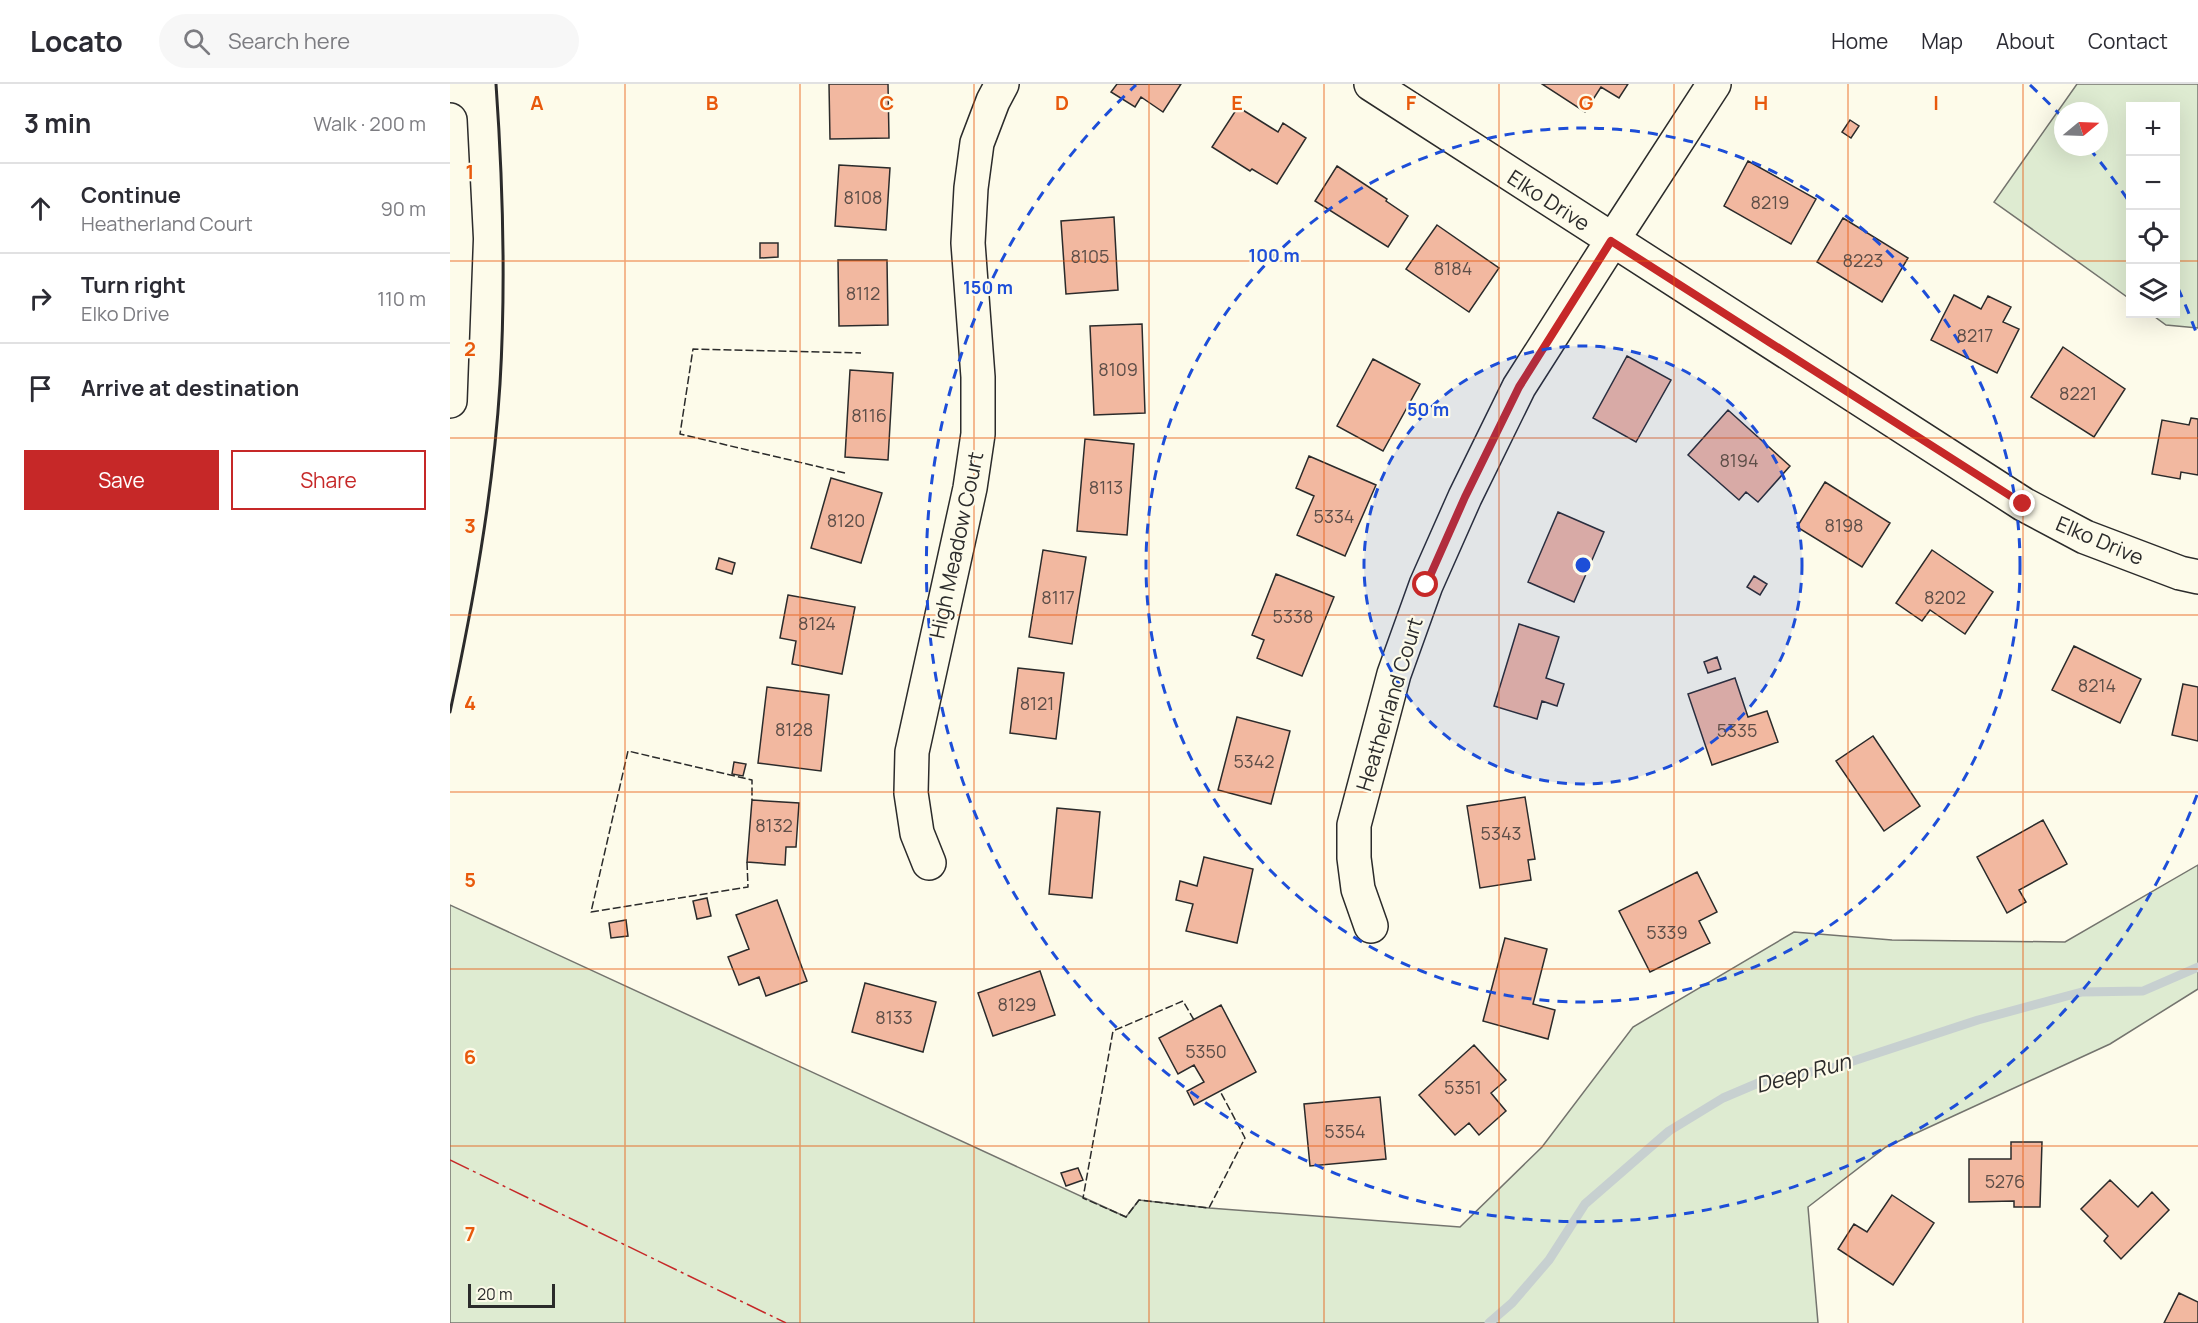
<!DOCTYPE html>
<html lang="en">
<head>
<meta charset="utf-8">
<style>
  body { margin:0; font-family:Manrope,sans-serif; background:#f7f7f7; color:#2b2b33 }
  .controls { position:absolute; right:18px; top:18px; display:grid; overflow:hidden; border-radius:0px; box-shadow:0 6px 24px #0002 }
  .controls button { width:54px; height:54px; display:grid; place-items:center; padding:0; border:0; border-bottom:2px solid #e1e1e2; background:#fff; color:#2b2b33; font:30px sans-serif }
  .compass { position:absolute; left:1604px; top:18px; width:54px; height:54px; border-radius:50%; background:#fff; box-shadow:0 6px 24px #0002; rotate:71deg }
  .scale { position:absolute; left:18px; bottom:15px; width:87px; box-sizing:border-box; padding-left:6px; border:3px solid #2b2b2b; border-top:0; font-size:16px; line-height:21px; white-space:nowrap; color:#2b2b2b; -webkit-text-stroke:4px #fdfbea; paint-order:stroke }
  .stop { position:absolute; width:18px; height:18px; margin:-14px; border:4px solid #c62828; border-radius:50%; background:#fff }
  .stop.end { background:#c62828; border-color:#fff; box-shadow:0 2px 6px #0008 }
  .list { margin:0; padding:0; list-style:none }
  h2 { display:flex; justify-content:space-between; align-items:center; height:78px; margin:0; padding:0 24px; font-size:26px }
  h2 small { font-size:20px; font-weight:400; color:#7c7c81 }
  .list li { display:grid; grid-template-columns:39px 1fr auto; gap:18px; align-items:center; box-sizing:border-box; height:90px; padding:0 24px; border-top:2px solid #e1e1e2 }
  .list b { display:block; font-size:22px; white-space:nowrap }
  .list p { margin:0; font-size:20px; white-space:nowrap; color:#7c7c81 }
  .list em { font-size:20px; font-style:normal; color:#7c7c81 }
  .actions { display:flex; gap:12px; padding:18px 24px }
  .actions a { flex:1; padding:14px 0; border:2px solid #c62828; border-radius:0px; text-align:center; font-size:21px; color:#c62828 }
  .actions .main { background:#c62828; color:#fff }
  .icon { flex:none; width:33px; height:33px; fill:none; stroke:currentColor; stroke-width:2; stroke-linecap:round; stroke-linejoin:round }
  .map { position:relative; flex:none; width:1748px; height:1239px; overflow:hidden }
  header { display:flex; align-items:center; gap:36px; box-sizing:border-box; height:84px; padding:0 30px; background:#fff; border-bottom:2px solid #e1e1e2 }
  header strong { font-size:28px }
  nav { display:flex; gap:33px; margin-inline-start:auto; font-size:21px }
  .search { width:420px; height:54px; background:#f7f7f7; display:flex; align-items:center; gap:15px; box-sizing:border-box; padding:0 21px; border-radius:33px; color:#7c7c81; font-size:22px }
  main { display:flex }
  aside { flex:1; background:#fff }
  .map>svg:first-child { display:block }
  .green { fill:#deebd1; stroke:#74746e; stroke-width:1.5; fill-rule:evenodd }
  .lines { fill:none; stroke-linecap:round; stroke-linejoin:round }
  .stream { stroke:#c7d0d0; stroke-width:9 }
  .building { fill:#f2b8a0; stroke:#2b2b2b; stroke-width:1.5 }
  .minor-casing { stroke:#2b2b2b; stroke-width:36 }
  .highway-casing { stroke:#2b2b2b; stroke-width:36 }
  .minor { stroke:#fdfbea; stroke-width:33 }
  .highway { stroke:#fdfbea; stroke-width:33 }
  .fence { stroke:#2b2b2b; stroke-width:1.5; stroke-dasharray:8 3; stroke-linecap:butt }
  .wall { stroke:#2b2b2b; stroke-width:3 }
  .power { stroke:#c62828; stroke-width:1.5; stroke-dasharray:21 4.5 3 4.5; stroke-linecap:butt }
  .route { stroke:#c62828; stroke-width:8 }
  .grid { fill:none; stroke:#e8590c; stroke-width:1.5; stroke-opacity:0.55 }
  .ring { fill:none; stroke:#1d4ed8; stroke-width:3; stroke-dasharray:10 8 }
  .labels { text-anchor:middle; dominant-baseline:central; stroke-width:4.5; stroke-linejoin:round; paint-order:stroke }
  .number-label { font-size:18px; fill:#5d4e48 }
  .street-label { font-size:21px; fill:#2b2b2b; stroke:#fdfbea }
  .water-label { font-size:22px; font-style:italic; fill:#2b2b2b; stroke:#fdfbea }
  .grid-label { font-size:20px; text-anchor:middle; font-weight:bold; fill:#e8590c; stroke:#fdfbea; stroke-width:4.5; stroke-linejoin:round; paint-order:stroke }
  .centre { fill:#1d4ed8; stroke:#fdfbea; stroke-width:3 }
  .ring-label { font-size:18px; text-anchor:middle; font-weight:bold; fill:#1d4ed8; stroke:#fdfbea; stroke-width:4.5; stroke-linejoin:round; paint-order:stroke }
</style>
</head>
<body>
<header>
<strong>Locato</strong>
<div class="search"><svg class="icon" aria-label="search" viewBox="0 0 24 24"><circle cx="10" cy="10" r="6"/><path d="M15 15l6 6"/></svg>Search here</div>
<nav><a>Home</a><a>Map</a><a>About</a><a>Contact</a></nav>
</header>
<main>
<aside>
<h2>3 min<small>Walk · 200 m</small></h2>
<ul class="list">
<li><svg class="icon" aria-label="ahead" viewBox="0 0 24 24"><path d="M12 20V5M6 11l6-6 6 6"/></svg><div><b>Continue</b><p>Heatherland Court</p></div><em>90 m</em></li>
<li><svg class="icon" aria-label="right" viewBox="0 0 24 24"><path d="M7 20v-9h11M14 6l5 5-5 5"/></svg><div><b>Turn right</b><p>Elko Drive</p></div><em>110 m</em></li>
<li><svg class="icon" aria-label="arrive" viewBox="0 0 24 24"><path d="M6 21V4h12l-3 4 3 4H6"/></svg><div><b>Arrive at destination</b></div></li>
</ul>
<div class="actions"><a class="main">Save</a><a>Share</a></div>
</aside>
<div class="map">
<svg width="1748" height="1239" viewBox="0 0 1748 1239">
  <rect width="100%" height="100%" fill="#fdfbea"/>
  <path class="green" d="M1627 0H1748V244L1716 241 1701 230H1726V22H1680V215L1544 118ZM1613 27H1649V63H1613Z
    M1748 781V905L1660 960 1436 1063 1358 1123 1368 1239H0V821L676 1133 689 1116 759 1124 1010 1143 1092 1063 1183 943 1344 848 1442 856 1615 858Z"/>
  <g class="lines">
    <path class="stream" d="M1039 1239 1062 1219 1099 1176 1135 1120 1219 1047 1273 1014 1313 997 1382 984 1528 936 1632 908 1693 907 1748 883"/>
  </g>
  <path class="building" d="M379 0H438L439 54 380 55Z
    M667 0H731L713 28 691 13 685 23 661 8Z
    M1092 0H1178L1169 14 1151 3 1135 28Z
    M788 23 828 48 833 39 856 54 827 100 802 85 800 87 762 63Z
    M1400 36 1409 42 1401 54 1392 48Z
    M1298 77 1366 115 1341 160 1274 122Z
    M389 81 440 84 436 146 385 142Z
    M887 82 937 115 936 117 958 132 938 163 865 117Z
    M664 133 668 206 616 210 611 137Z
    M1393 134 1458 174 1432 218 1367 178Z
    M987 141 1049 184 1019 228 956 185Z
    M310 159H328V173L310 174Z
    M388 176H437L438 241 389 242Z
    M1504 211 1531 225 1538 212 1561 223 1553 238 1569 245 1547 289 1481 256Z
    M692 240 695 329 644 331 640 242Z
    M1613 263 1675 305 1644 353 1581 313Z
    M1177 272 1221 296 1186 358 1143 334Z
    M923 275 970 300 933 367 887 342Z
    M400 286 443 289 438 376 395 373Z
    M1278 326 1340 382 1308 418 1296 408 1289 416 1238 371Z
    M1741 334 1748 335V391L1731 388 1730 395 1702 390 1712 336 1739 341Z
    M635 355 684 360 677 451 627 447Z
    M859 372 926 401 895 472 847 451 864 412 846 404Z
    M381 394 432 409 411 479 361 464Z
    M1375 398 1440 439 1412 483 1347 443Z
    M1108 428 1154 448 1124 518 1078 498Z
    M593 466 636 473 622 560 579 553Z
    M1482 466 1543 508 1515 550 1480 526 1472 537 1446 519Z
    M269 474 285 479 282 490 266 485Z
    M826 490 884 513 852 592 807 574 814 556 802 551Z
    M1304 492 1317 500 1310 511 1297 503Z
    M338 511 405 523 392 590 342 580 346 557 330 554Z
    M1069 540 1109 553 1096 594 1114 600 1107 622 1092 617 1087 635 1044 622Z
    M1624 562 1691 595 1670 639 1602 606Z
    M1267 573 1271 585 1258 589 1254 578Z
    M568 584 614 589 606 655 560 649Z
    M1285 594 1298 633 1317 627 1328 658 1262 681 1238 610Z
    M1733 600 1748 603V657L1722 651Z
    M317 603 379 611 371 687 308 679Z
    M787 633 840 647 821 720 768 706Z
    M1423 652 1470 722 1434 747 1386 677Z
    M284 678 296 680 293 692 282 690Z
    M1075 713 1085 775 1078 776 1081 796 1030 804 1017 722Z
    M302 716 349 719 346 763H336L335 781 297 778Z
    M607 724 650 728 642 814 599 810Z
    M1593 736 1617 780 1569 806 1576 818 1557 829 1527 773Z
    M754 773 803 785 787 859 736 847 743 820 726 816 730 797 747 802Z
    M1247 788 1267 828 1249 837 1260 859 1200 888 1169 827Z
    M257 814 261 832 247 835 243 817Z
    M327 816 357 897 316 912 309 893 289 901 278 873 299 865 286 831Z
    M176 836 178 852 161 854 159 839Z
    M1055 854 1097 865 1083 920 1105 926 1098 955 1033 937Z
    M590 887 605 931 543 952 528 909Z
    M415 899 486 918 473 968 402 948Z
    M771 921 806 988 744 1021 737 1007 754 998 744 981 728 990 709 954Z
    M1024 961 1056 996 1041 1009 1056 1027 1029 1051 1019 1039 1005 1051 969 1011Z
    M930 1013 936 1075 860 1082 854 1020Z
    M1561 1058H1592L1590 1123H1564V1117L1519 1118V1075H1561Z
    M628 1084 633 1096 616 1102 611 1089Z
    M1660 1096 1688 1123 1702 1108 1719 1126 1671 1175 1654 1157 1658 1152 1631 1125Z
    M1442 1111 1484 1139 1443 1201 1388 1165 1404 1140 1417 1148Z
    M1729 1209 1748 1218V1239H1714Z"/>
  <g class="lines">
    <g class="minor-casing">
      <path id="minor" d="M921 0 1573 420 1635 453 1730 489 1748 493
        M479 779 467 749 461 709 462 668 520 404 528 350V293L518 159 521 104 527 59 543 17 552 0
        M921 842 908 805 904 774V741L944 590 976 501 1015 413 1069 303 1162 157 1264 0"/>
    </g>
    <g class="highway-casing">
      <path id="highway" d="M0 36 6 155 0 317"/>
    </g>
    <use href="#minor" class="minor"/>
    <use href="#highway" class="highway"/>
    <path class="fence" d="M395 389 230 350 243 265 411 269
      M297 778 298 803 141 828 178 667 302 696V716
      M744 936 733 917 663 947 633 1114 676 1133 689 1116 759 1124 795 1054 770 1007"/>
    <path class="wall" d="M0 628C23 520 43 411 50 300 56 200 53 100 46 0"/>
    <path class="power" d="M0 1076 336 1239"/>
  </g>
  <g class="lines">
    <path class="route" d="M976 501 1015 413 1069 303 1161 157 1573 420"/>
  </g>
  <path class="grid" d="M175 0V1239M350 0V1239M524 0V1239M699 0V1239M874 0V1239M1049 0V1239M1224 0V1239M1398 0V1239M1573 0V1239M0 177H1680M1726 177H1748M0 354H1748M0 531H1748M0 708H1748M0 885H1748M0 1062H1748"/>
  <circle cx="1133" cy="481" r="219" fill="#1d4ed8" fill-opacity=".12"/>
  <g class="ring">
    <circle cx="1133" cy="481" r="219"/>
    <circle cx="1133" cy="481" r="437"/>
    <path d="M1747 711A656 656 0 1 1 686 1M1580 1A656 656 0 0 1 1613 34M1639 64A656 656 0 0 1 1680 119M1728 204A656 656 0 0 1 1747 251"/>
  </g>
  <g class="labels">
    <g class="number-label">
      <text x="413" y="113">8108</text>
      <text x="1320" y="118">8219</text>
      <text x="640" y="172">8105</text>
      <text x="1413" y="176">8223</text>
      <text x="1003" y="184">8184</text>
      <text x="413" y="209">8112</text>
      <text x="1525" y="251">8217</text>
      <text x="668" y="285">8109</text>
      <text x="1628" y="309">8221</text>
      <text x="419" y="331">8116</text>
      <text x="1289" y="376">8194</text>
      <text x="656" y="403">8113</text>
      <text x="884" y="432">5334</text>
      <text x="396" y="436">8120</text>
      <text x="1394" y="441">8198</text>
      <text x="608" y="513">8117</text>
      <text x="1495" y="513">8202</text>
      <text x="843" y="532">5338</text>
      <text x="367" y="539">8124</text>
      <text x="1647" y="601">8214</text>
      <text x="587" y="619">8121</text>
      <text x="344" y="645">8128</text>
      <text x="1287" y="646">5335</text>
      <text x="804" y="677">5342</text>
      <text x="324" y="741">8132</text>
      <text x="1051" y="749">5343</text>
      <text x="1217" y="848">5339</text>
      <text x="567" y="920">8129</text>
      <text x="444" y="933">8133</text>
      <text x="756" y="967">5350</text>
      <text x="1013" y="1003">5351</text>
      <text x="895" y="1047">5354</text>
      <text x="1555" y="1097">5276</text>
    </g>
    <g class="street-label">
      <text transform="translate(1099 116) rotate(33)">Elko Drive</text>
      <text transform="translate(1650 456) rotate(23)">Elko Drive</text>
      <text transform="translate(506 461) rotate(-78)">High Meadow Court</text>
      <text transform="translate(939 620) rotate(-73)">Heatherland Court</text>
    </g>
    <g class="water-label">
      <text transform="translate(1353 989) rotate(-15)">Deep Run</text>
    </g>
  </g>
  <g class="grid-label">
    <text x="87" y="26">A</text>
    <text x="262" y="26">B</text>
    <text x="437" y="26">C</text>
    <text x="612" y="26">D</text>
    <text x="787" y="26">E</text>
    <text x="961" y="26">F</text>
    <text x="1136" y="26">G</text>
    <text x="1311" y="26">H</text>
    <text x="1486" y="26">I</text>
    <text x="20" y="95">1</text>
    <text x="20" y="272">2</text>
    <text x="20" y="449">3</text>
    <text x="20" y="626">4</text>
    <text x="20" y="803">5</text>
    <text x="20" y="980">6</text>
    <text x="20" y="1157">7</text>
  </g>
  <circle cx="1133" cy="481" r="9" class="centre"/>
  <g class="ring-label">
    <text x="824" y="178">100 m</text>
    <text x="538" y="210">150 m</text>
    <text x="978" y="332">50 m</text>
  </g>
</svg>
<div class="controls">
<button>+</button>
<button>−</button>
<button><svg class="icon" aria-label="locate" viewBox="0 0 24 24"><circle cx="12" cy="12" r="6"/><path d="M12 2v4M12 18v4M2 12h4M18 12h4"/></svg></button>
<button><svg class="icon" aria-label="layers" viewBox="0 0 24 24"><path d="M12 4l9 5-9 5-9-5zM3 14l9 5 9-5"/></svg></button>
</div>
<svg class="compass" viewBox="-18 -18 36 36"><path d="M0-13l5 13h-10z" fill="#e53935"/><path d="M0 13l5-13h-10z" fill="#7c7c81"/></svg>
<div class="scale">20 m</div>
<div class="stop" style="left:976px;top:501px"></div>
<div class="stop end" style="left:1573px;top:420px"></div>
</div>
</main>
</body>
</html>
